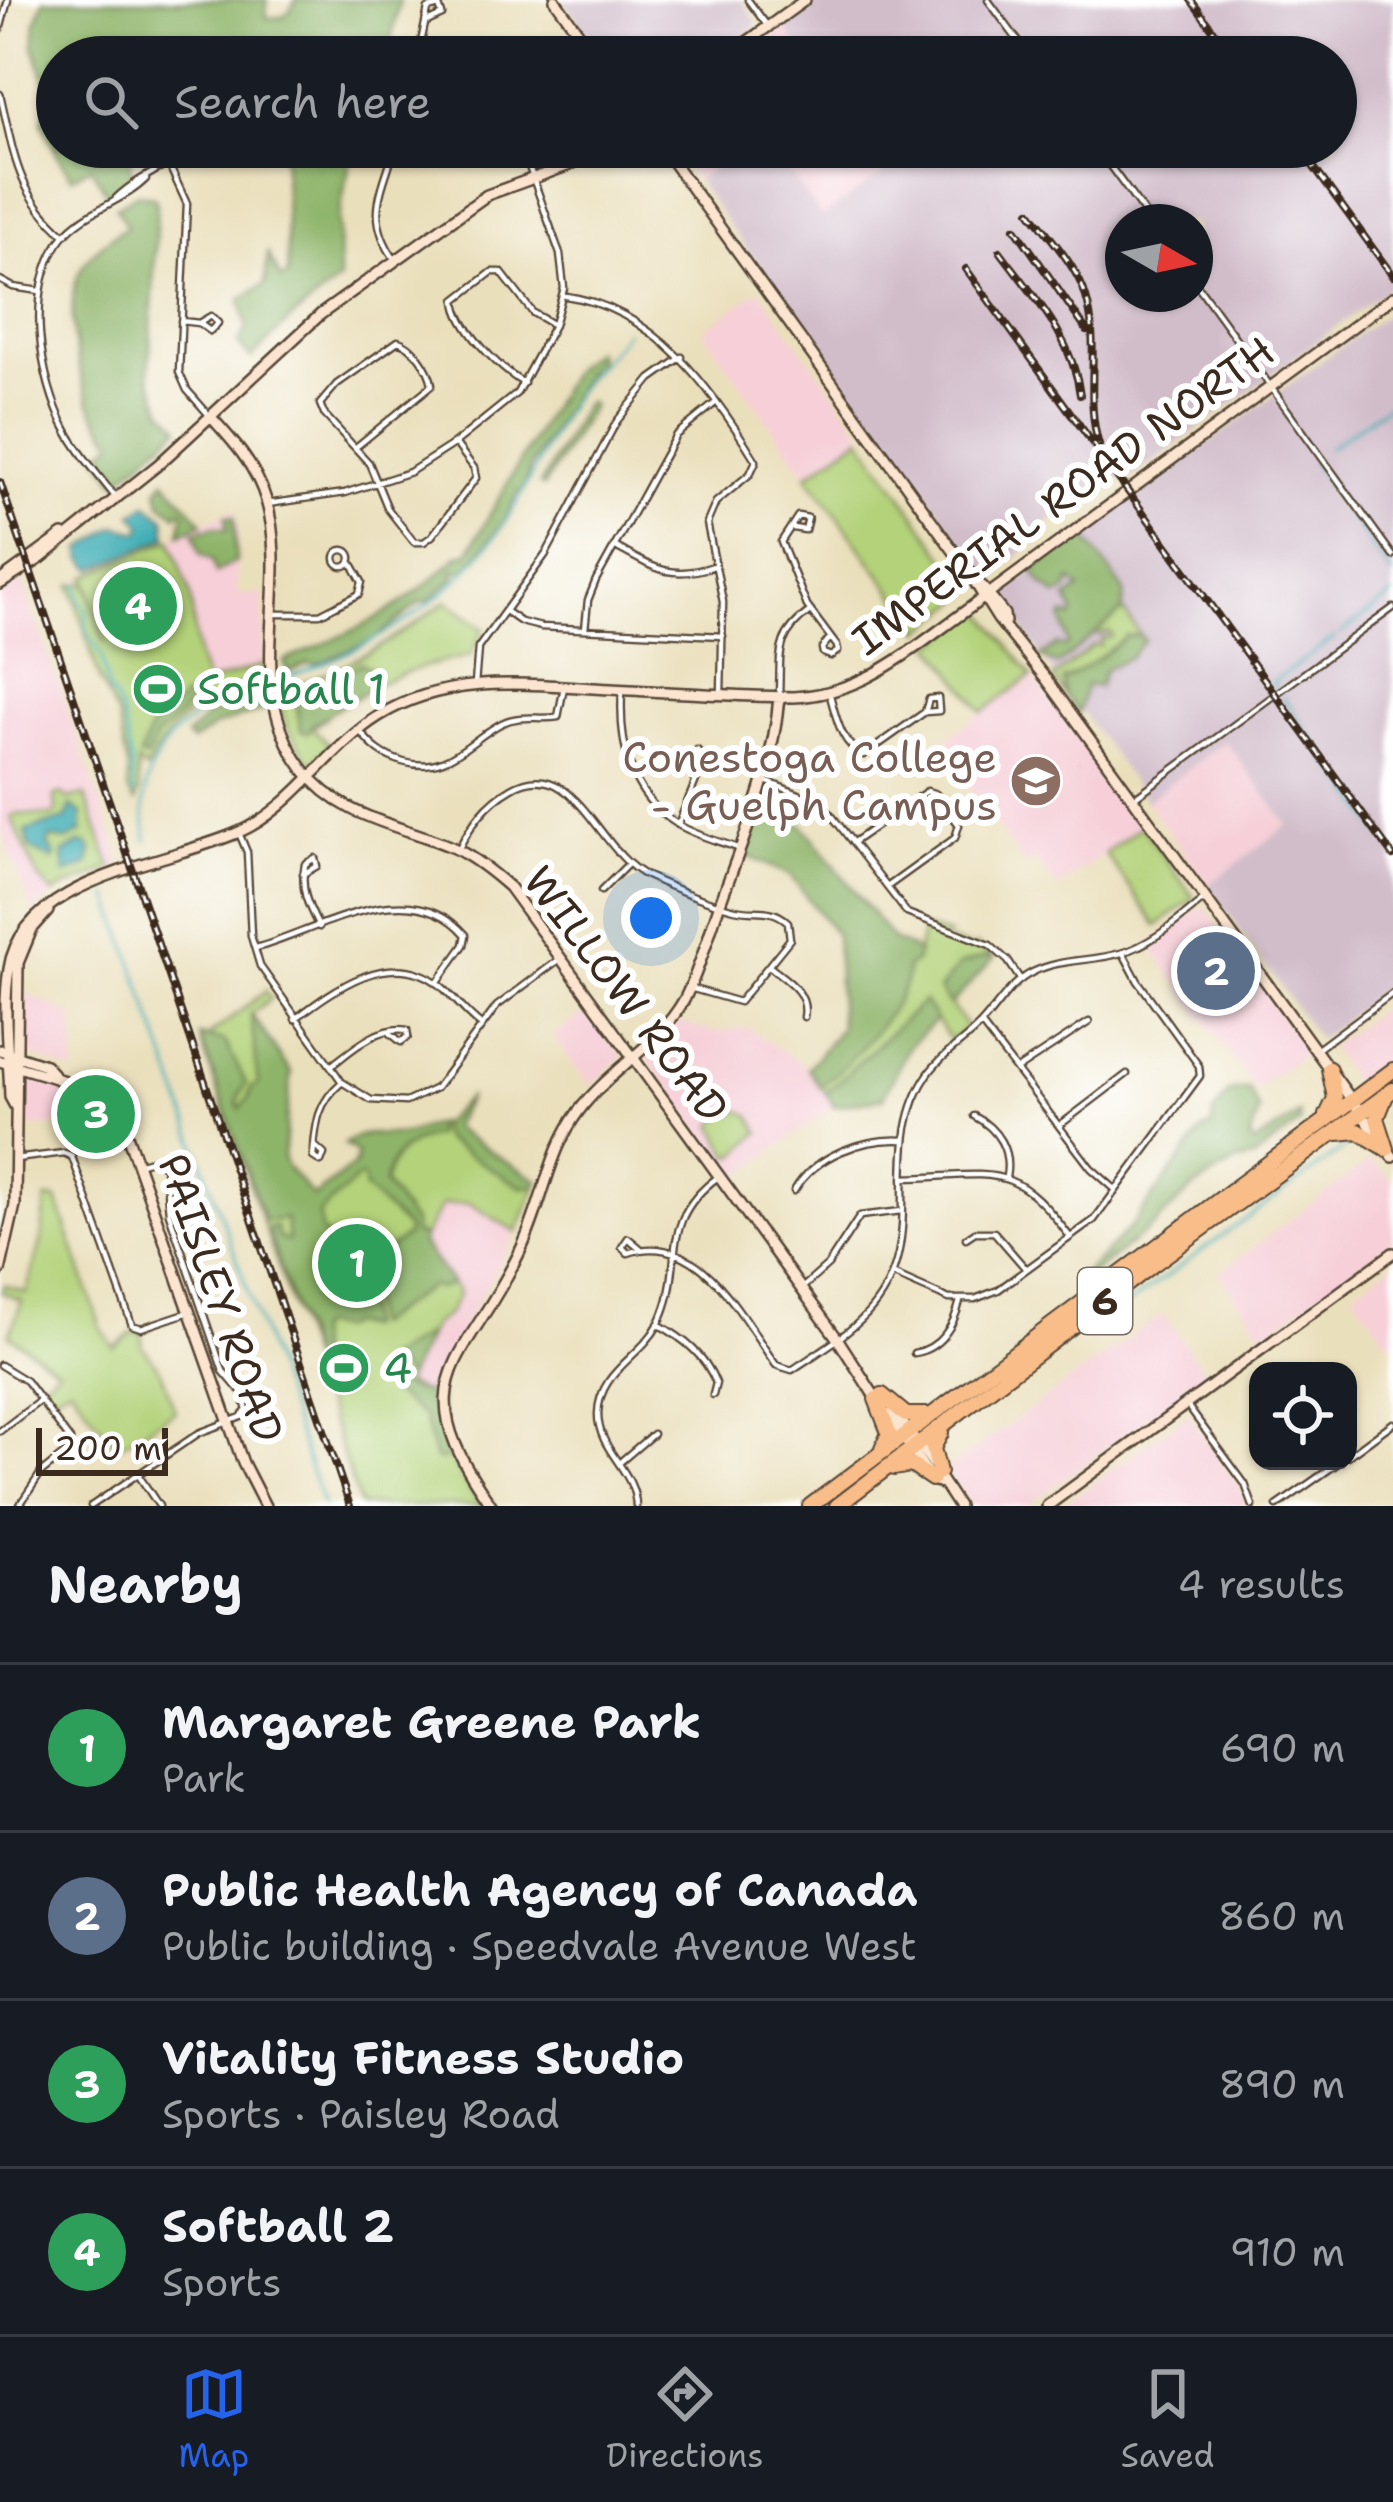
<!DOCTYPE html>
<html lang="en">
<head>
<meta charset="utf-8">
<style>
  body { margin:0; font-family:"Shantell Sans",sans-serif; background:#242831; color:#f1f3f6 }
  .controls { position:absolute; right:36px; bottom:36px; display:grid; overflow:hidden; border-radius:24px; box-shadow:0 3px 9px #0004 }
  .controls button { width:108px; height:108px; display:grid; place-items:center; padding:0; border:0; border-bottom:3px solid #363941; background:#171b24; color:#f1f3f6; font:60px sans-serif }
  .compass { position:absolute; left:1105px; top:204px; width:108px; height:108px; border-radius:50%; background:#171b24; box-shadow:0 3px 9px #0004; rotate:99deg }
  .scale { position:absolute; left:36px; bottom:30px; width:132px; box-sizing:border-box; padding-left:12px; border:6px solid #3b2a1e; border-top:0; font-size:33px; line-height:42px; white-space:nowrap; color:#3b2a1e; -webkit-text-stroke:9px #fff; paint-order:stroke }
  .you { position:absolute; left:651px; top:918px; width:42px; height:42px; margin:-30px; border:9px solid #fff; border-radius:50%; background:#1a73e8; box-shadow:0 0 0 18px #1a73e833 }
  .badge { display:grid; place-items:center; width:78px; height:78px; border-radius:50%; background:#2563eb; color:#fff; font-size:39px; font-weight:700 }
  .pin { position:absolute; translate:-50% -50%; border:6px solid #fff; box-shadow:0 3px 12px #0006 }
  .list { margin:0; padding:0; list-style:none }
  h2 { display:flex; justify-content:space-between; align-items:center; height:156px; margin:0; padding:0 48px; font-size:51px }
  h2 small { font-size:39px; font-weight:400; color:#9ea1a6 }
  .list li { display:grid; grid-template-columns:78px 1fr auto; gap:36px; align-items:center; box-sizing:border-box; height:168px; padding:0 48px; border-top:3px solid #363941 }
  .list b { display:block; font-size:45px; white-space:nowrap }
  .list p { margin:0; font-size:39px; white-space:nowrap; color:#9ea1a6 }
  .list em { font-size:39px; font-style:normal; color:#9ea1a6 }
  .icon { flex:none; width:66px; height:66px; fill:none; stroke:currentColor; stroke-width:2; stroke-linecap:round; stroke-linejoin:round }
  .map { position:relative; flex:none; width:1393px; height:1506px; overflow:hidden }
  .search { position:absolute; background:#171b24; box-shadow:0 3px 9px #0004; left:36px; right:36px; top:36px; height:132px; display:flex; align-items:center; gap:30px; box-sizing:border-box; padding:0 42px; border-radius:66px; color:#9ea1a6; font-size:45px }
  .sheet { height:828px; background:#171b24 }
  nav { display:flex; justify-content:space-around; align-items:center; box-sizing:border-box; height:168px; border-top:3px solid #363941; background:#171b24; font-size:33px; color:#9ea1a6 }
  nav a { display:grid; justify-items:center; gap:6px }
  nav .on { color:#2563eb }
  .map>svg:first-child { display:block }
  .built { fill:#f6cfd8 }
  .industrial { fill:#d1bdca; fill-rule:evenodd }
  .green { fill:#b3d279; stroke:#777e4c; stroke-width:3; fill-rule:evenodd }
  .forest { fill:#8eb469; stroke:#646f44; stroke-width:3 }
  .water { fill:#3aacb3; stroke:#3a6b68; stroke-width:3 }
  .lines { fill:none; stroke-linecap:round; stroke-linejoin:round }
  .stream { stroke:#3aacb3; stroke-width:3 }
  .street-casing { stroke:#554536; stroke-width:9 }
  .secondary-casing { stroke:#554536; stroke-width:14 }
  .highway-casing { stroke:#554536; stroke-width:18 }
  .street { stroke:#fff; stroke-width:4.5 }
  .secondary { stroke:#fce5d0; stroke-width:9 }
  .highway { stroke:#f8bd89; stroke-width:14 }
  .rail-casing { stroke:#3b2a1e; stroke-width:8 }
  .rail { stroke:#fff; stroke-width:3; stroke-dasharray:9; stroke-linecap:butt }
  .labels { text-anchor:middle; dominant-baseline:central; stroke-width:12; stroke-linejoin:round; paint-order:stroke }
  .shield { fill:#fff; stroke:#766a62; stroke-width:3 }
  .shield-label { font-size:39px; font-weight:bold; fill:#3b2a1e }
  .street-label { font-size:42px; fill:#3b2a1e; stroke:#fff }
  .leisure-label { font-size:42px; fill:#27864d; stroke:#fff; text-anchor:start }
  .education-label { font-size:42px; fill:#785e54; stroke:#fff; text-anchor:end }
</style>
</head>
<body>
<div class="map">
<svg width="1393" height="1506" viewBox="0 0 1393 1506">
  <rect width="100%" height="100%" fill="#fff"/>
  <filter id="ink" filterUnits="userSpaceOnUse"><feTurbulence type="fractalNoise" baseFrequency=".00833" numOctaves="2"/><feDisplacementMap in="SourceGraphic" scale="24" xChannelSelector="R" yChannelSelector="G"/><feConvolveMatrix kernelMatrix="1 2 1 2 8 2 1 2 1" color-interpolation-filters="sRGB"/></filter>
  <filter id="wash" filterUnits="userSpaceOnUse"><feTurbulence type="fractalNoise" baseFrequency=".004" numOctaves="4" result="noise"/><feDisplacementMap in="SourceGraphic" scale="48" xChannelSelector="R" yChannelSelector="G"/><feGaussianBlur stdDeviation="2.7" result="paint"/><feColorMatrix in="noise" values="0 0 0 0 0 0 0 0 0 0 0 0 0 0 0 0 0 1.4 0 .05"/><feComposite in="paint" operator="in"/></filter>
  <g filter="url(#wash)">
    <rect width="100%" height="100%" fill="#eadfbb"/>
    <path class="built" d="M783 25 806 57H739Z
      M672 147H741L696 180Z
      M770 147H873L889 169 822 218Z
      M759 290 864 434 807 475 703 331Z
      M234 509 238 528 237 594 263 595V665L207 685 198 659 190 593 171 539Z
      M22 581 122 864 64 887 33 911 0 826V597Z
      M1032 676 1141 826 1058 888 1035 859 1025 865 938 745Z
      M1225 741 1288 825 1208 885 1146 801Z
      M1199 908H1205L1307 1052 1256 1090 1149 944Z
      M20 990 74 1016 75 1073 24 1052Z
      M1393 1000V1056L1356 1084 1330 1047Z
      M588 1011 622 1057 590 1086 553 1036Z
      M679 1022 715 1032 748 1028 808 1068 834 1106 735 1179 646 1057Z
      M28 1076 75 1094 66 1124 23 1129 22 1082Z
      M1371 1160 1393 1182V1240L1264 1334 1219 1273Z
      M469 1203 517 1232 449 1352 438 1387 426 1393 408 1386 406 1380 434 1324 449 1313 459 1293 421 1242 442 1205Z
      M1393 1263V1347L1353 1292Z
      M1163 1314 1207 1375 1027 1506H972L946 1470Z
      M1188 1414 1241 1489 1247 1506H1062Z"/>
    <path class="industrial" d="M563 0H741L756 20 755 28 714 57H604Z
      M817 0H1393V285L1128 480 1110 477 1035 532 1020 555 990 575 984 573 696 180 741 147H770L822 217 889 169 873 147H1336V57H806L783 25ZM1123 222H1195V294H1123Z
      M1393 309V983L1318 1039 1208 885 1288 825 1225 741 1146 801 998 596Z"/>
    <path class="green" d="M861 437 970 593 922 631 807 475Z
      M171 539 190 593 198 659 207 684 263 665 265 677C206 697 176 712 146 770L137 763 139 792 135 802 128 791 129 772 118 717 100 681 71 585 86 583 105 644 86 577Z
      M446 601 484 629 470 656C412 666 356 687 313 728L330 746 310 763 286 726 277 691C340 671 395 642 446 601Z
      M982 610 1032 676 983 712 933 645Z
      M1123 610 1142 637 1127 636 1073 678 1063 680 1065 696 1053 678 1094 645 1100 646 1102 639 1112 636 1109 631 1099 635 1097 631Z
      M62 794 68 799 85 795 112 868 53 893 38 877 11 817 16 814 52 816 56 810 55 796ZM71 807 67 840 49 838 48 846 53 851 26 831 66 819Z
      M1141 826 1194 898 1157 926 1105 853Z
      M923 928 948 935 945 940 975 949 976 945 994 957 988 956 939 989 967 1027 950 1041 924 1002 826 1093 820 1087 864 1044 907 968 916 961Z
      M266 991 271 998 251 1014 291 1073 283 1157 287 1167 313 1197 355 1165 357 1153 345 1144C365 1127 379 1137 400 1136 412 1135 426 1127 438 1123L539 1181 517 1232 469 1203 442 1205 421 1242 459 1293 449 1313 433 1325 406 1380 408 1386 425 1393 438 1387C439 1444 450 1460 481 1506H360L201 1042Z
      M741 1111 751 1116 760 1132 736 1155 730 1156 714 1125 722 1116Z
      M46 1199 57 1200 101 1328 114 1347 133 1332 142 1333V1345L162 1373 175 1411 117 1447 70 1386 50 1397 41 1384 58 1369 9 1335 22 1301 1 1292 4 1285 26 1293 41 1243Z"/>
    <path class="forest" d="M44 0H267L266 17C282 19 290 16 295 0H400L387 57H163L162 51 143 57H57V147H133L129 153 132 178 107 194 91 167 72 177 59 159 42 121 50 94 34 47 36 21Z
      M283 147H362L359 155 351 158 338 221 339 281 291 319 251 358 238 344 247 329 241 299 265 284 268 254 281 279 288 276Z
      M136 194 154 197 157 204 149 374 163 409 180 427 117 482 98 455 114 442C107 432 98 421 93 410 77 375 61 297 84 264 95 248 111 237 127 226L116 207Z
      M595 350 598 360 587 371 530 468 523 490 518 492 504 522 465 571H453L455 577 428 601 419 603 375 639 317 664 308 663 288 672 284 661C354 632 404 610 459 555L468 553 562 387 573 369Z
      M589 402 592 406 544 486 540 485 584 405Z
      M165 480 203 523 180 534 184 513 181 510 177 515 161 503 158 489Z
      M226 516 234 517 236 561 216 573 212 560 201 554 194 532 215 527 227 530Z
      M1079 535 1085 537 1125 592 1122 611 1058 665 1040 657 1058 644 1064 647 1068 644 1062 618 1065 615 1072 618 1074 612 1067 599 1080 589 1071 580 1067 591 1057 596 1041 583 1033 570Z
      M1138 635 1144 640 1130 657 1104 670 1099 687 1086 685 1078 713 1065 696 1063 680C1073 677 1121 643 1126 636Z
      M361 663 376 672 373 687 314 723 308 732 301 731 296 701 319 680 324 685Z
      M190 693 198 697 156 738 147 758 140 756 150 730Z
      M258 698 264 699V710L217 725 192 742 187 736 210 714Z
      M761 810 802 824 893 940 917 951 916 961 907 968C909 1003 846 1066 820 1087L808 1068 840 1028 836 935 790 875 745 855Z
      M988 956 994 958 950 1005 939 990 959 965Z
      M924 1001 936 1020 909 1046 883 1098 834 1106 826 1093Z
      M251 1014 291 1073 283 1157 287 1167 313 1197 355 1165 357 1153 345 1144C368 1126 383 1139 405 1134 415 1132 425 1127 435 1124L436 1135C407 1143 391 1152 384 1184L414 1224V1234L424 1237 421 1243 452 1284 438 1289 430 1286 373 1326 365 1266 407 1235V1229L365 1189 364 1179 358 1178 319 1214 321 1230 360 1276 367 1324 365 1328 348 1324 338 1329 320 1326 315 1330 316 1355 326 1390 324 1397 270 1238 269 1228 276 1227 278 1238 288 1241 286 1219 264 1221 200 1036 225 1041 246 1083 237 1102 240 1108 249 1098 251 1087 258 1085Z
      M1249 1089 1259 1111 1250 1139 1254 1144 1299 1114 1300 1123 1253 1159 1237 1162 1195 1187 1153 1226 1079 1284 1076 1282 1131 1227 1202 1131 1212 1126 1213 1115 1229 1092Z
      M469 1096 452 1128 539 1181 536 1186 521 1187 443 1139 439 1127Z
      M429 1333 407 1378 387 1358Z
      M393 1383 425 1393 438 1387 439 1421 448 1457 442 1460 435 1459 424 1417 389 1391Z"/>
    <path class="water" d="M147 504 165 518 167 537 94 569 83 559 82 549 116 526 139 532 143 526 133 514Z
      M71 806 82 814 81 833 67 840 50 838 48 846 55 855 52 860 30 848 26 831 66 819Z
      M80 843 88 845 92 852 88 865 65 874 63 854Z"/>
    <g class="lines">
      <path class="stream" d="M1328 448 1393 402
        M1312 460 1345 510
        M1350 516 1393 576
        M77 584 81 603 87 610 86 628 102 658 109 692C127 706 133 774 133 796
        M1340 634 1393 595
        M285 678C375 647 455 601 507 519 534 477 551 429 579 388 593 367 613 353 626 331
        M1275 687 1272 683 1334 638
        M1283 697 1393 849
        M147 841C147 828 143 816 144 803 148 733 207 706 264 685
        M109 895 323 1506
        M1386 1117 1393 1112
        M1117 1312 1357 1139"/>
    </g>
  </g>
  <g filter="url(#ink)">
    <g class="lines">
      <g class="street-casing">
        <path id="street" d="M748 0 766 24
          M988 0 1030 57
          M0 30 8 0
          M421 46 458 57
          M418 57 428 9 439 6 442 15 427 22
          M0 94C14 153 16 193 65 235
          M395 147C381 194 365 217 395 260
          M1096 147 1151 222
          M169 165 187 204 179 372 187 390 209 415
          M116 198C139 175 208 139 240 154L247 147
          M0 280 13 287 40 291
          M1195 282 1393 556
          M566 296C654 308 713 390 756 461L750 474 716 502 707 523 723 602 721 694
          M181 321 199 323 210 331 218 323 211 316 199 323
          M524 383C500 370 457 326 456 300L492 272H501L533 313 552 324
          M356 447 432 385C430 369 413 345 398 341L337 384 320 404 324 414 369 463 388 509 414 542H424L432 536 476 478 474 468 455 443
          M116 498C100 477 80 455 67 431 39 381 24 284 63 237 86 209 122 203 146 179
          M267 504 345 493 410 472 455 443 517 393 554 325 564 288 560 254 522 147
          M793 528 805 530 808 518 798 516 781 542 807 606 837 646 838 651 831 656 823 653 822 648 830 638
          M614 546C653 567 669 581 714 566
          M335 558a8 8 0 1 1 16 0a8 8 0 1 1-16 0Z
          M505 611 521 622 541 627 723 636
          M275 614H320L359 594 362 582 352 564
          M585 629 588 600 596 580 676 435 714 404
          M475 684 478 648 546 554 617 421 651 379 682 357
          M622 690C619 742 628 794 677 824 696 836 719 841 740 849
          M829 692C836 715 840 745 864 755L925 712 939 711 938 698 929 699 925 712
          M779 695C781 655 774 637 810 611
          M359 730C372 747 383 756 403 762 448 775 467 741 502 723 520 714 539 720 558 717L564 687
          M765 781 822 803 907 913 990 945 1008 961 1020 979
          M1134 798 1393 608
          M678 825 705 758 697 750 691 760 701 767
          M239 833 247 852 251 936 260 966 342 1082 371 1100 406 1102 436 1088 497 1006 561 958
          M855 841 927 791 936 794 959 825 955 838 887 887
          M458 850C471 824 486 803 512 788 574 752 599 854 647 876 675 889 706 902 735 909 756 914 770 906 788 922L790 939 739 1002 690 988
          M303 874 317 866 315 858 305 864C300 889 307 904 319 927
          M601 891 627 865
          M256 948C318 931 411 870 466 935L464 945 437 983
          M769 966C786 980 809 992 804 1017
          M295 1019C334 989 392 946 440 985 455 998 465 1013 481 1025
          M981 1024 1091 1168 1116 1190
          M1315 1051 1393 993
          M331 1066C353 1049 379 1025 407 1030L408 1037 401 1042 389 1032
          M1019 1068 1089 1022
          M974 1116C998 1129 1011 1150 1006 1177
          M1060 1125 1127 1074
          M314 1145 324 1154 321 1162 313 1157C316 1125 316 1104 342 1082
          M15 1159 64 1153 72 1157 132 1325 141 1328 186 1313
          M903 1178C992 1176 1013 1158 1070 1237
          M794 1191C815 1155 863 1138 903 1140
          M966 1238 975 1232H994L1026 1269
          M640 1248 628 1238 622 1247 628 1253C700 1229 741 1317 776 1365L792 1370C817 1353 845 1337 866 1315 935 1242 875 1149 929 1073 943 1053 965 1042 982 1023 999 1005 1009 984 1033 972 1061 958 1092 962 1121 953 1153 944 1180 918 1206 898
          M892 1274 949 1299H975L998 1290 1094 1220 1200 1076 1199 1066 1138 981 1123 953
          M801 1289 828 1265 860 1216 902 1211
          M658 1324C684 1339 705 1355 716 1383L713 1395
          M914 1353C940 1349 954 1326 960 1301
          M0 1365 26 1381 70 1440 67 1452 41 1473 19 1506
          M1186 1404 1245 1484 1253 1506
          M0 1431 41 1400
          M1348 1456 1393 1423
          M619 1463 653 1434
          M139 1476 159 1506
          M91 1506 199 1433 241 1417 247 1410 242 1393 223 1371 169 1213 165 1167 155 1159 140 1163
          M636 1506C635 1470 598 1451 598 1414 599 1371 640 1358 658 1325 688 1267 654 1224 718 1177
          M1277 1506 1341 1461"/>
      </g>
      <g class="secondary-casing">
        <path id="secondary" d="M555 0 596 57
          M726 57 805 0
          M662 147 966 568 998 619 1047 680 1393 1157
          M210 416C233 441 256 466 266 500 292 588 241 687 303 769 343 821 402 824 456 849 476 859 492 872 509 887L837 1338 877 1400
          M968 569 1004 614 1005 622
          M0 581 63 535
          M0 584 41 558 159 464 321 314 487 195 567 166 602 147
          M0 1050 45 1065 53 1074
          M0 1061C53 1080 90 1078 125 1129L243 1463 265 1506
          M15 1106 10 1097C9 1056 2 1010 9 969 23 876 168 864 239 832 292 809 329 747 379 716 450 672 532 685 611 689 672 692 733 696 793 697 847 695 888 668 930 637L1393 297
          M0 1271 15 1205 18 963 32 929 48 911
          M894 1411 934 1465
          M887 1414 932 1479 942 1484
          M941 1480 958 1506
          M492 1506C398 1376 469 1363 522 1247 543 1203 549 1151 578 1112 608 1071 658 1046 684 1000 699 971 708 937 719 906 744 837 773 771 779 697
          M1047 1506 1393 1253"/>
      </g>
      <g class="highway-casing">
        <path id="highway" d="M1385 1098 1377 1118 1387 1149
          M1327 1115 1335 1098 1329 1069
          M1338 1133 1358 1131 1387 1149
          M882 1395 906 1415H927
          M876 1399 889 1433 882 1449
          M894 1468 911 1465 932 1479
          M939 1472 933 1448 941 1433
          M810 1506 1393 1070
          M837 1506 1155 1263 1393 1090"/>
      </g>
      <use href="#street" class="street"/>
      <use href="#secondary" class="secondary"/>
      <use href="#highway" class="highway"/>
      <g class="rail-casing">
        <path id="rail" d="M1191 0 1233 57
          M1299 147 1393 276
          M1030 211C1049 237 1077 266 1086 297 1101 345 1084 398 1099 445
          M1015 228 1087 331
          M1000 251C1033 296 1073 337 1080 395
          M966 269 1393 856
          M0 482 350 1506"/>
      </g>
      <use href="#rail" class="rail"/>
    </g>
  </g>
  <defs>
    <g id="stadium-disc" transform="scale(2.7)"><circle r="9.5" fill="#2e9e5b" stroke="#fff"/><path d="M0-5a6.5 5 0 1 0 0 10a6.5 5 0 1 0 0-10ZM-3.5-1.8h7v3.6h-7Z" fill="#fff"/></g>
    <g id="university-disc" transform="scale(2.7)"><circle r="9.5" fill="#8d6e63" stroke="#fff"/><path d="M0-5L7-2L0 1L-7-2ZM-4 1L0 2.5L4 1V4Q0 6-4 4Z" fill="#fff"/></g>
  </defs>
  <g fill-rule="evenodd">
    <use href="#stadium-disc" x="158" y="689"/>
    <use href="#university-disc" x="1036" y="781"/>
    <use href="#stadium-disc" x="344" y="1368"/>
  </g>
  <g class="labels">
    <rect class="shield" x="1078" y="1268" width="54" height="66" rx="9"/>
    <g class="shield-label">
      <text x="1105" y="1301">6</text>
    </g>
    <g class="street-label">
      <text transform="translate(1063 495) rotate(-36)">IMPERIAL ROAD NORTH</text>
      <text transform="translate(626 994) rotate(53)">WILLOW ROAD</text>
      <text transform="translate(221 1298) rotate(71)">PAISLEY ROAD</text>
    </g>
    <g class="leisure-label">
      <text x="197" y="689">Softball 1</text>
      <text x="383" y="1368">4</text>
    </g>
    <g class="education-label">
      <text x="997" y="757">Conestoga College<tspan x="997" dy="48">- Guelph Campus</tspan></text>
    </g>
  </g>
</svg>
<div class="controls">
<button><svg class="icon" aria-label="locate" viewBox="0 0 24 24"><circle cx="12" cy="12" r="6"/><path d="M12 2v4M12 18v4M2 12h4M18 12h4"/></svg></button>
</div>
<svg class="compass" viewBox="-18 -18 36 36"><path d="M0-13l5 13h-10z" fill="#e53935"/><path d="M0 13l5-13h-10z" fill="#9ea1a6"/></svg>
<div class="scale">200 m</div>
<div class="you"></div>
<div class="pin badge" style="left:357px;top:1263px;background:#2e9e5b">1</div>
<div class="pin badge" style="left:1216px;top:971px;background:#5c6f8a">2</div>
<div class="pin badge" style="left:96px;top:1114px;background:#2e9e5b">3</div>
<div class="pin badge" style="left:138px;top:606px;background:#2e9e5b">4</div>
<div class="search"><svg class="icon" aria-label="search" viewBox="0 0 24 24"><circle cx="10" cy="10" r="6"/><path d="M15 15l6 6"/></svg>Search here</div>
</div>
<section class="sheet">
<h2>Nearby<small>4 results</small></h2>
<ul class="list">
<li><span class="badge" style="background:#2e9e5b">1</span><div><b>Margaret Greene Park</b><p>Park</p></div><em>690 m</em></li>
<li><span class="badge" style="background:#5c6f8a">2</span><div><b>Public Health Agency of Canada</b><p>Public building · Speedvale Avenue West</p></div><em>860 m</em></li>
<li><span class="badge" style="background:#2e9e5b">3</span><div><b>Vitality Fitness Studio</b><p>Sports · Paisley Road</p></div><em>890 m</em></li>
<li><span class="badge" style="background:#2e9e5b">4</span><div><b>Softball 2</b><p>Sports</p></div><em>910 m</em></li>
</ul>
</section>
<nav>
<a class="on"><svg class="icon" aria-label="map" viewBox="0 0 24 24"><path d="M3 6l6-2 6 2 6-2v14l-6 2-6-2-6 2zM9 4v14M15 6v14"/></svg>Map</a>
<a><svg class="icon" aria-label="directions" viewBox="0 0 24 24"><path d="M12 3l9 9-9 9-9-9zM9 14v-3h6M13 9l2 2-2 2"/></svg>Directions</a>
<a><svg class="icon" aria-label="saved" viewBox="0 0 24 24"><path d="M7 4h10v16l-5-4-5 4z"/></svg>Saved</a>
</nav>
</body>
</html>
